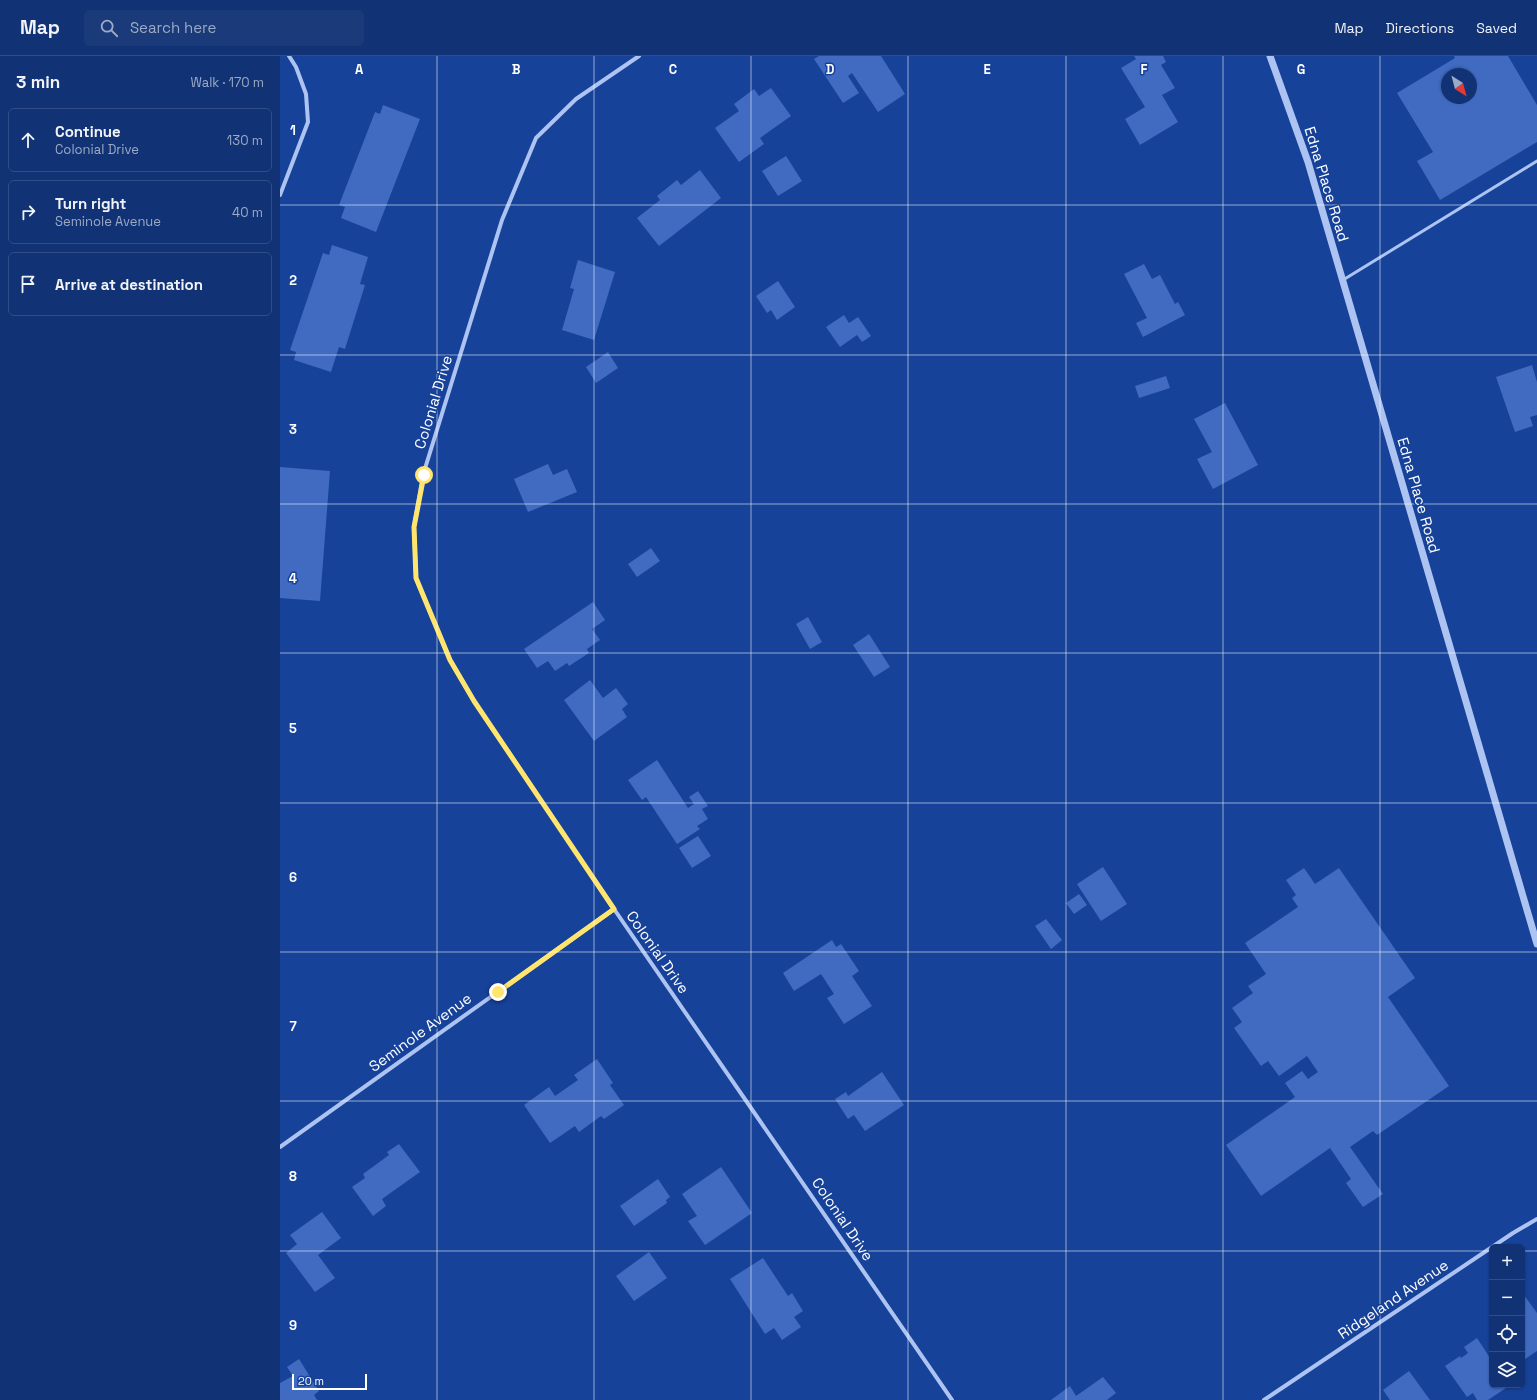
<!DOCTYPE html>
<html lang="en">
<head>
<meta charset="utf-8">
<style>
  body { margin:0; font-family:"Space Grotesk",sans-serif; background:#1a3a79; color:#f1f3f6 }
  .controls { position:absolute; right:12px; bottom:12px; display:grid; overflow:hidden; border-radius:6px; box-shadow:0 1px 3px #0004 }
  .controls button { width:36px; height:36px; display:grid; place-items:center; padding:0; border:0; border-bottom:1px solid #304d86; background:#113274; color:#f1f3f6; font:20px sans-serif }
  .compass { position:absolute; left:1161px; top:12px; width:36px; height:36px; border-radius:50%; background:#113274; box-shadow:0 1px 3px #0004; rotate:144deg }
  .scale { position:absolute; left:12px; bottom:10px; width:75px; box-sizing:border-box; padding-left:4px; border:2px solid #fff; border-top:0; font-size:11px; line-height:14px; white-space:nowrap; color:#fff; -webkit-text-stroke:3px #17429a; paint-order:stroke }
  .stop { position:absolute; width:12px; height:12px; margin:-9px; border:3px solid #ffe56d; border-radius:50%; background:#fff }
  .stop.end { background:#ffe56d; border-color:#fff; box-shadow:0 1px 4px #0008 }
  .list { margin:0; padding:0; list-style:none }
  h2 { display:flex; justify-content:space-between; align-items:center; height:52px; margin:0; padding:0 16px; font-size:17px }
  h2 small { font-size:13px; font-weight:400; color:#9caac5 }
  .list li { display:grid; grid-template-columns:26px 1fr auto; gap:12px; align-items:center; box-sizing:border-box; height:64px; margin:0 8px 8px; padding:0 8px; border:1px solid #304d86; border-radius:6px }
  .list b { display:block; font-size:15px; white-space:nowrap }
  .list p { margin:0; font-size:13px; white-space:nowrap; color:#9caac5 }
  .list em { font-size:13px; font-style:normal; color:#9caac5 }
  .icon { flex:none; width:22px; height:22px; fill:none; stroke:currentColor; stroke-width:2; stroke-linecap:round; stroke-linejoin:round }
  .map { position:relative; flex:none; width:1257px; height:1344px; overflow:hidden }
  header { display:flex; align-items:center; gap:24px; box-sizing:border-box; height:56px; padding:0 20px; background:#113274; border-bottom:1px solid #304d86 }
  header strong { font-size:19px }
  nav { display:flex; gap:22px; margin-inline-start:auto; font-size:14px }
  .search { width:280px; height:36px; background:#1a3a79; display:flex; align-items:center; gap:10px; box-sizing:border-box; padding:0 14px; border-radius:6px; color:#9caac5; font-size:15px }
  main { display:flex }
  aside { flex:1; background:#113274 }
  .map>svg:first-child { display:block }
  .building { fill:#406bc1; fill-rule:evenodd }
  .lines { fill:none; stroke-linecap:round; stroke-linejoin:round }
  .service { stroke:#adc4f2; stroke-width:3 }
  .minor { stroke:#adc4f2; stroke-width:4 }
  .tertiary { stroke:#adc4f2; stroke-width:7 }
  .route { stroke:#ffe56d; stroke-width:5 }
  .grid { fill:none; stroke:#fff; stroke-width:1; stroke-opacity:0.55 }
  .labels { text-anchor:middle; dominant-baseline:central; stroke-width:3; stroke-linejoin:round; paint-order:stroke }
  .street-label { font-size:15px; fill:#fff; stroke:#17429a }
  .grid-label { font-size:13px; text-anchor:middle; font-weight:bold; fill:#fff; stroke:#17429a; stroke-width:3; stroke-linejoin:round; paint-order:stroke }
</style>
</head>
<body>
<header>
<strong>Map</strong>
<div class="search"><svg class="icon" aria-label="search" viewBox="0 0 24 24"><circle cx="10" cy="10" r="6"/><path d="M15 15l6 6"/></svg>Search here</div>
<nav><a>Map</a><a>Directions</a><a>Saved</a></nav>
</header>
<main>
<aside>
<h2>3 min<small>Walk · 170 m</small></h2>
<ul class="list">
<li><svg class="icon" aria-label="ahead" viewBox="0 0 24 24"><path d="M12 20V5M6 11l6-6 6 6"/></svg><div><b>Continue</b><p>Colonial Drive</p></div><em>130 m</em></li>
<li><svg class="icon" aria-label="right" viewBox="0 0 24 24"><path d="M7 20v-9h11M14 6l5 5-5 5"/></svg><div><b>Turn right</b><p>Seminole Avenue</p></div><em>40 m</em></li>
<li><svg class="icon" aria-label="arrive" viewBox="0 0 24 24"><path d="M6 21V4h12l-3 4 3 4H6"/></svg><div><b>Arrive at destination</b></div></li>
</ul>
</aside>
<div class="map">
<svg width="1257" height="1344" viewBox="0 0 1257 1344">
  <rect width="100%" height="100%" fill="#17429a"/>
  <path class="building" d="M539 0H601L625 38 598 56 572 17 568 20 579 37 563 47 534 3Z
    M854 0H883L886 6 881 9 895 32 882 39 898 66 860 89 845 63 865 51 841 12 856 3Z
    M1174 0H1228L1257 49V86L1160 144 1137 105 1153 96 1117 37 1175 2ZM1167 18H1191V42H1167Z
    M491 32 511 60 480 82 484 88 459 106 435 72 459 55 454 48 474 33 479 40Z
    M103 49 140 63 96 176 61 162 65 151 59 149 95 56 100 58Z
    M506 100 522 125 498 140 482 115Z
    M420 114 441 142 379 190 357 162 380 144 377 140 397 124 401 129Z
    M52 189 88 201 80 228 85 229 65 293 59 291 51 316 14 304 16 296 10 294 43 197 49 199Z
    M298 204 335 216 314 284 282 274 294 233 290 232Z
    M864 208 872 223 880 219 895 248 898 246 905 259 863 281 856 267 867 262 844 218Z
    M498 225 515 251 497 264 491 254 487 257 476 240Z
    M564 259 569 267 578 261 591 280 582 286 577 279 560 291 546 271Z
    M328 296 338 312 316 327 306 311Z
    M1252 309 1257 326V359L1250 361 1253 370 1235 376 1216 321Z
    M886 320 890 332 859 342 855 330Z
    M945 347 978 409 933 433 917 403 932 396 914 363Z
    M268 408 273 419 287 413 297 436 248 456 234 423Z
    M0 411 50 415 40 545 0 542Z
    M371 492 380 505 357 521 348 508Z
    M313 546 325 564 312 573 320 584 307 593 309 597 289 610 287 607 275 615 268 605 257 612 244 593Z
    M528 561 542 586 530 593 516 568Z
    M589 578 610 611 594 621 573 589Z
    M310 624 323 642 336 632 348 648 342 653 347 661 314 685 284 644Z
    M377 704 408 752 414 748 409 741 418 735 428 750 422 753 428 763 417 770 420 773 397 788 366 741 362 744 348 724Z
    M418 780 431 800 412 812 399 792Z
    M823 811 847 848 821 865 797 828Z
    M1024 812 1035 828 1059 812 1135 922 1108 941 1169 1030 1097 1079 1093 1075 1070 1091 1103 1138 1083 1151 1066 1127 1071 1123 1050 1092 981 1140 946 1089 1015 1041 1005 1027 1022 1015 1028 1023 1038 1016 1027 1000 999 1020 988 1005 981 1010 954 972 962 966 952 952 973 937 968 930 986 918 965 887 1018 851 1012 842 1016 839 1006 824Z
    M799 838 807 849 794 858 786 847Z
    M766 863 782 884 771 893 755 870Z
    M552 884 556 891 561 888 579 915 572 920 592 950 564 968 547 942 554 938 541 918 514 935 503 917Z
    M317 1003 333 1027 330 1029 344 1049 324 1063 321 1060 299 1076 295 1070 270 1087 244 1049 269 1031 275 1040 298 1024 294 1019Z
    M602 1016 624 1049 585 1075 574 1059 568 1063 555 1043 566 1036 568 1040Z
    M119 1088 140 1116 102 1143 106 1150 93 1160 72 1131 85 1122 83 1118 109 1099 107 1096Z
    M441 1111 472 1157 425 1189 408 1165 417 1160 402 1138Z
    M378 1123 390 1141 386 1144 387 1147 354 1170 340 1150Z
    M42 1156 61 1182 38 1199 55 1222 35 1236 6 1197 17 1188 10 1179Z
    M369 1196 387 1222 354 1245 336 1220Z
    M483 1202 508 1240 512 1237 523 1255 514 1261 521 1271 502 1284 494 1272 485 1278 450 1223Z
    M1244 1239 1257 1257V1295L1242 1305V1240Z
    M1197 1282 1212 1305V1329L1229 1330 1208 1344H1197L1193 1337 1187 1341 1165 1310 1180 1300 1181 1302 1188 1297 1184 1291Z
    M19 1303 39 1335 34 1339 37 1344H0V1327L13 1320 7 1311Z
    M1129 1315 1150 1344H1110L1103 1334Z
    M823 1321 836 1337 827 1344H771L790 1330 796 1340Z"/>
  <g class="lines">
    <path class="service" d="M1063 224 1257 105"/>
    <path class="minor" d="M359 0 296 43 256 82 222 164 143 419 134 471 136 522 170 604 194 645 334 853 672 1344
      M0 139 28 66 26 38 16 11 9 0
      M0 1091 334 853
      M984 1344 1233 1177 1257 1163"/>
    <path class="tertiary" d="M990 0 1028 106 1257 888"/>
  </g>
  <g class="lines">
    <path class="route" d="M144 419 134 471 136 522 170 604 194 645 334 853 218 936"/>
  </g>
  <path class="grid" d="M157 0V1344M314 0V1344M471 0V1344M628 0V1344M786 0V1344M943 0V1344M1100 0V1344M0 149H1257M0 299H1257M0 448H1257M0 597H1257M0 747H1257M0 896H1257M0 1045H1257M0 1195H1212M1242 1195H1257"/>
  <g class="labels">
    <g class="street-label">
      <text transform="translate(1047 128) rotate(73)">Edna Place Road</text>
      <text transform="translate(153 346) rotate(-73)">Colonial Drive</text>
      <text transform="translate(1139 439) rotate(74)">Edna Place Road</text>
      <text transform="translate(378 896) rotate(55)">Colonial Drive</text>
      <text transform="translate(140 976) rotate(-36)">Seminole Avenue</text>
      <text transform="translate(563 1163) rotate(56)">Colonial Drive</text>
      <text transform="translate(1113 1243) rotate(-34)">Ridgeland Avenue</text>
    </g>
  </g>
  <g class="grid-label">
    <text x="79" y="18">A</text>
    <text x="236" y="18">B</text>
    <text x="393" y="18">C</text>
    <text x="550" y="18">D</text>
    <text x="707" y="18">E</text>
    <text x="864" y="18">F</text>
    <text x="1021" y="18">G</text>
    <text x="13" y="79">1</text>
    <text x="13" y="229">2</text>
    <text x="13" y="378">3</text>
    <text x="13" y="527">4</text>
    <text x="13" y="677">5</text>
    <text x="13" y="826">6</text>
    <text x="13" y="975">7</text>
    <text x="13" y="1125">8</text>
    <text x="13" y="1274">9</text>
  </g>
</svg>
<div class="controls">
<button>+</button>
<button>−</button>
<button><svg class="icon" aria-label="locate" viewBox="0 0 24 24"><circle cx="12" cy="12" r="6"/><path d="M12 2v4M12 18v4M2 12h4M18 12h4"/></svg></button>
<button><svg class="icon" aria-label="layers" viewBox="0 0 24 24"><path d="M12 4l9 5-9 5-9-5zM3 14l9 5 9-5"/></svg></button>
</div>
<svg class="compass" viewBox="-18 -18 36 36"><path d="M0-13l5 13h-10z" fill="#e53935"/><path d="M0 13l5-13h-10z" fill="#9caac5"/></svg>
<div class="scale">20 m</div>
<div class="stop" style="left:144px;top:419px"></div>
<div class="stop end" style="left:218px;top:936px"></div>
</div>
</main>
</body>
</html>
